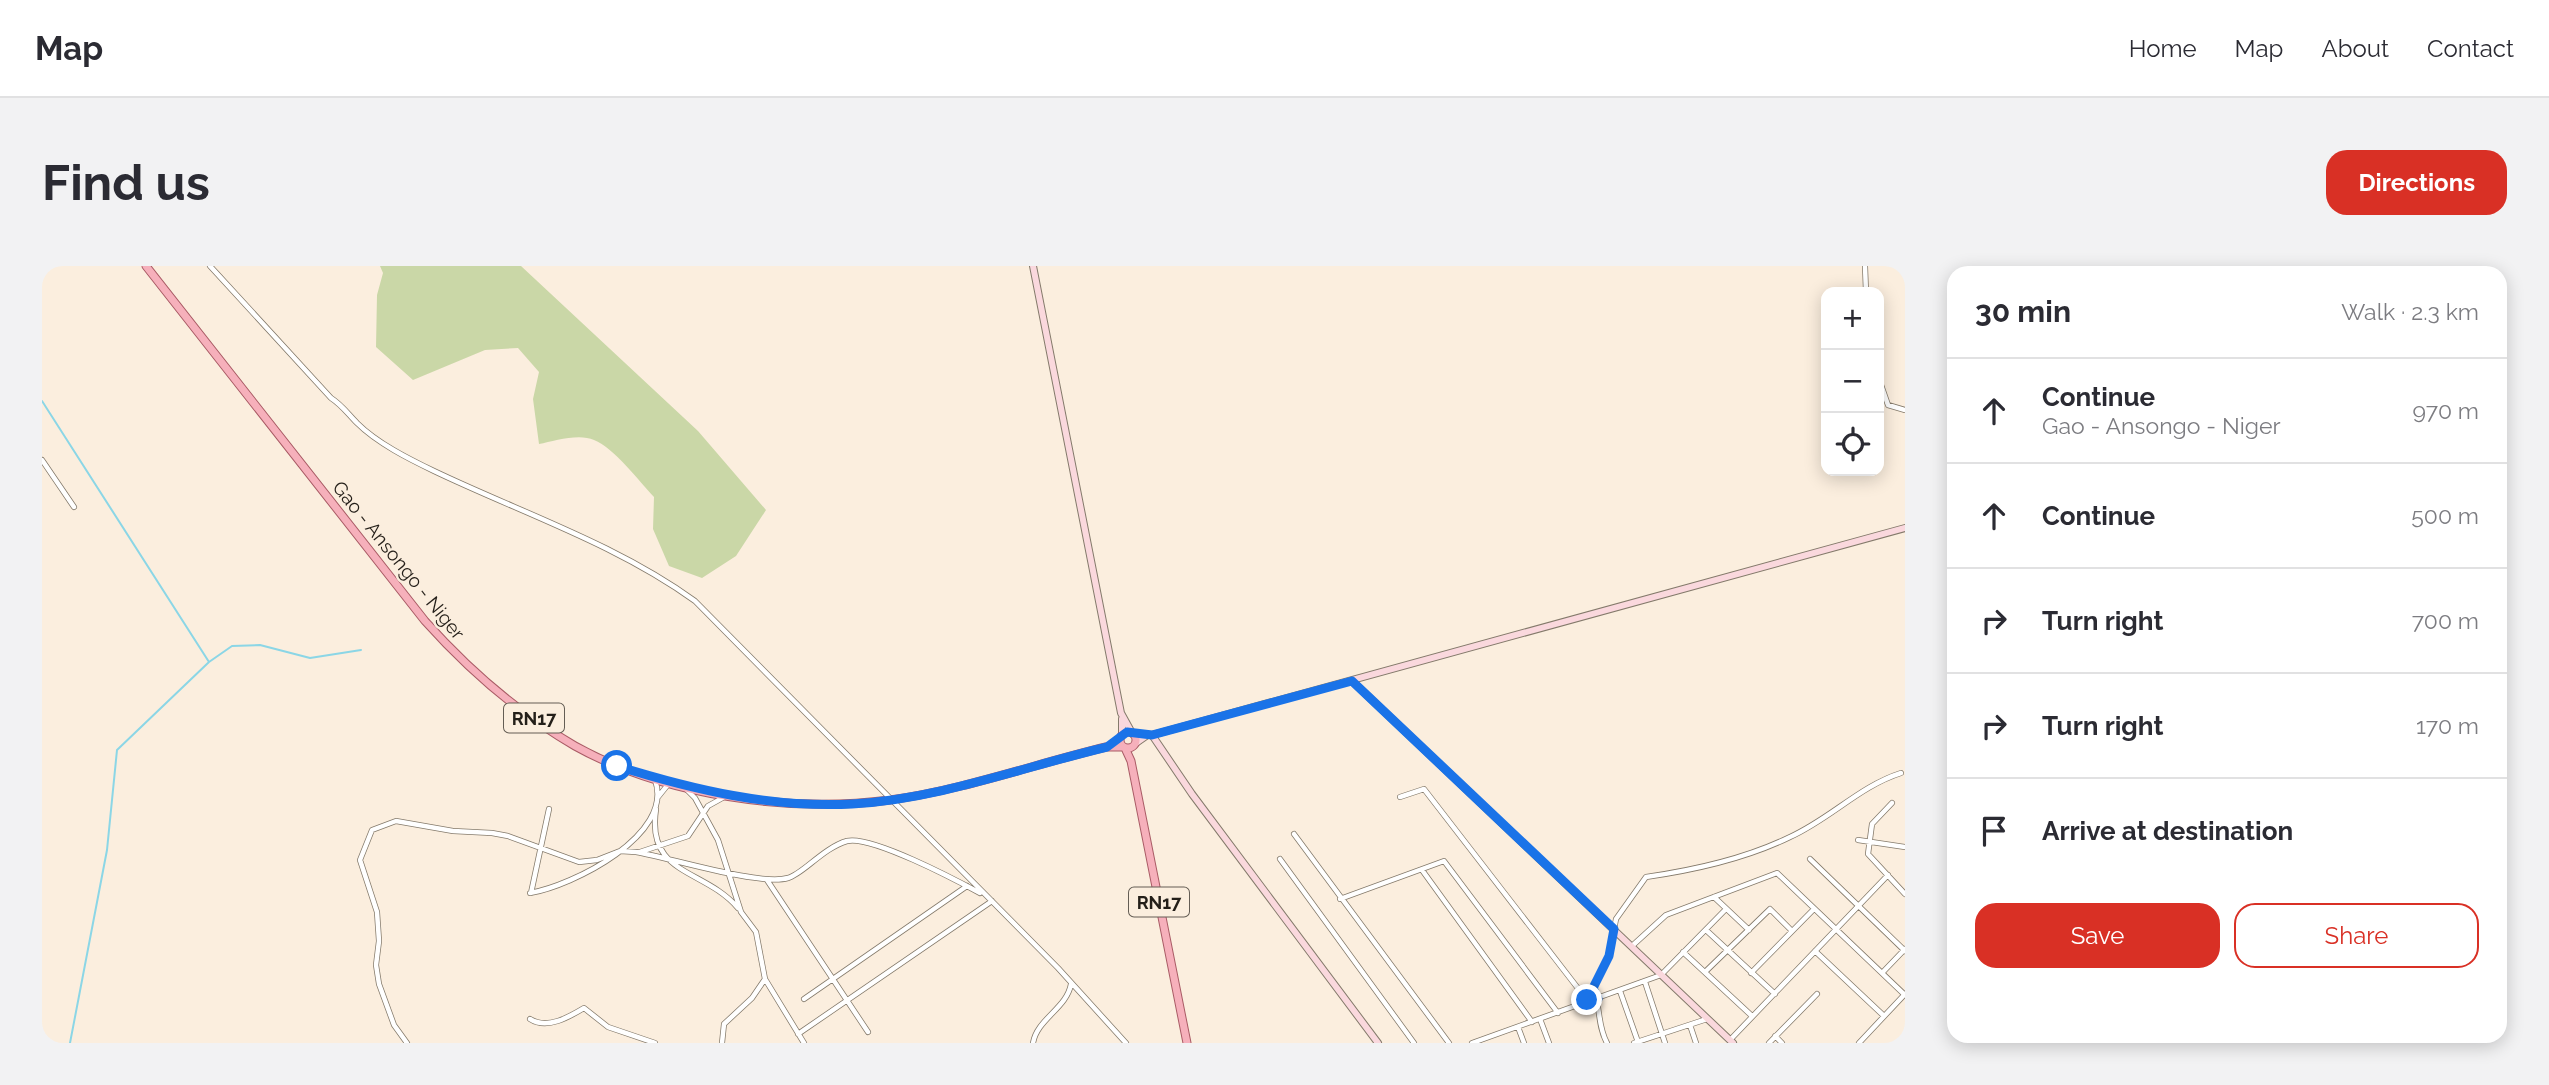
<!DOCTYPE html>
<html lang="en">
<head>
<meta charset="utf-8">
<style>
  body { margin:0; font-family:Raleway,sans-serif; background:#f2f2f3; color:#2b2b33 }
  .controls { position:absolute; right:21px; top:21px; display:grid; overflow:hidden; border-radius:14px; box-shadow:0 4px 18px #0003 }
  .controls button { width:63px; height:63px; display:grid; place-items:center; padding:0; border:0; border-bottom:2px solid #e1e1e2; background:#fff; color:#2b2b33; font:35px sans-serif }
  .stop { position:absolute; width:21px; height:21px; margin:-16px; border:5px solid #1a73e8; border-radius:50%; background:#fff }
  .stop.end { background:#1a73e8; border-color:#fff; box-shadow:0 2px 7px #0008 }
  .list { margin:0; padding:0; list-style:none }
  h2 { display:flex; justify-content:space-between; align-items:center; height:91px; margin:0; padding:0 28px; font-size:30px }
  h2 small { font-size:23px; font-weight:400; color:#7c7c81 }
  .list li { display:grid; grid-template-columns:46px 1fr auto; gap:21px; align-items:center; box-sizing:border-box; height:105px; padding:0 28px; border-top:2px solid #e1e1e2 }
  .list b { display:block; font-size:26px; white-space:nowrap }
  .list p { margin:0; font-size:23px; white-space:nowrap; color:#7c7c81 }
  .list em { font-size:23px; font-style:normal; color:#7c7c81 }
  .actions { display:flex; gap:14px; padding:21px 28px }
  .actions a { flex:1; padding:16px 0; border:2px solid #d93025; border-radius:21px; text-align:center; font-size:24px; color:#d93025 }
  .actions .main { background:#d93025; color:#fff }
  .icon { flex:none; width:38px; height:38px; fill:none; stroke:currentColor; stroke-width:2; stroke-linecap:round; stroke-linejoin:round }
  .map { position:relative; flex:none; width:1863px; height:777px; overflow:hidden; border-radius:21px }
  header { display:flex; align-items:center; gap:42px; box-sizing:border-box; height:98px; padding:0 35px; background:#fff; border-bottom:2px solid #e1e1e2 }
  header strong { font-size:33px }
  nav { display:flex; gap:38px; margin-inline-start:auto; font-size:24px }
  .intro { display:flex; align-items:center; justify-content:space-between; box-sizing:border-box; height:168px; padding:0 42px }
  h1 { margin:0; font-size:49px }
  .button { padding:18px 32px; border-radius:21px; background:#d93025; color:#fff; font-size:24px; font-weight:700 }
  main { display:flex; gap:42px; padding:0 42px }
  aside { flex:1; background:#fff; border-radius:21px; box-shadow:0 4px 18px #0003 }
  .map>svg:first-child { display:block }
  .green { fill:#cad7a7 }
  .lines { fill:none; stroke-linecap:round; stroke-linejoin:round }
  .stream { stroke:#8bd6e6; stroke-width:2 }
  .street-casing { stroke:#847a6b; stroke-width:6 }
  .secondary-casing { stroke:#847a6b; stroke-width:8 }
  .primary-casing { stroke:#a95b65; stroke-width:9 }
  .street { stroke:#fff; stroke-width:4.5 }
  .secondary { stroke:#fad8dd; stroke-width:6 }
  .primary { stroke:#f6b0bb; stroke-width:7 }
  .route { stroke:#1a73e8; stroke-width:9 }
  .labels { text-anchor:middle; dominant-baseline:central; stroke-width:5; stroke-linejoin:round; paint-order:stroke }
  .shield { fill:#fbeede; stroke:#645d54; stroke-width:2 }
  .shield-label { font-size:18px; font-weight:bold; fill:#241f19 }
  .street-label { font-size:19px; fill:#241f19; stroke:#fbeede }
</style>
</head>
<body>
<header>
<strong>Map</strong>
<nav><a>Home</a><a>Map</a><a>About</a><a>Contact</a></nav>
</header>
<div class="intro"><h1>Find us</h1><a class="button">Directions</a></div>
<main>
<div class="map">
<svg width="1863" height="777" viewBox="0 0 1863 777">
  <rect width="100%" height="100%" fill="#fbeede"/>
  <path class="green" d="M338 0H479L656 165 724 244 694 290 660 312 627 300 611 263 612 231C597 215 572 182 552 174 537 167 512 175 497 178L491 133 497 106 476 82 443 84 371 114 334 81 335 29 341 7Z"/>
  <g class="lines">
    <path class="stream" d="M0 135 167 396
      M28 777 65 584 75 484 167 396 190 380 218 379 268 392 319 384"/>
    <g class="street-casing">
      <path id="street" d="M168 0 289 132C300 139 306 148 315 157 335 177 367 193 392 205 480 247 574 278 653 335L1016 702 1084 777
        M1823 0 1824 26
        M1837 113 1846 139 1863 144
        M0 194 32 241
        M644 523 653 532 676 574 699 646 714 666 723 713 710 732 682 758 680 777
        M616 531 628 516
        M1358 531 1382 523 1545 734
        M1850 537 1830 558 1826 588 1863 628
        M614 543C604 610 662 602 696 642
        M1252 568 1407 777
        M1816 574 1863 581
        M598 586 646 570 666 540 684 530
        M1238 593 1372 777
        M1768 593 1863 685
        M1380 604 1490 756
        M725 614 826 766
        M488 627C530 620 633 569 613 514
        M489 627 507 543
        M1672 631 1707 664
        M1298 633 1402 595 1516 747
        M1664 664 1733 728
        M1590 680 1624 649 1735 607 1863 729
        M1773 685 1842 750
        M1641 686 1710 750
        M1663 706 1728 643 1750 665
        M1709 707 1772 643
        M1840 707 1863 683
        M723 713 762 777
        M1603 716 1623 777
        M1578 725 1596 776
        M762 733 925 620
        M488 753C505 764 527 751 542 742L566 761 613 777
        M1498 753 1507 777
        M1648 759 1654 777
        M1476 761 1482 777
        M756 768 950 635
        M1733 770 1740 777
        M1688 774 1846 609
        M365 777 352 759 337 718 334 699 337 675 335 646 318 594 330 564 354 555 411 565 450 567 466 570 537 596 555 594 578 585 594 586C629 592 717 620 746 612 761 608 781 582 805 575 829 569 914 614 938 627
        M991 777C995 753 1025 742 1029 718
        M1430 777 1619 709 1684 643
        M1565 777C1555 759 1559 741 1551 722L1567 690 1574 653 1604 611C1653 604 1703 593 1748 571 1788 553 1818 520 1859 507
        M1592 777 1665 753
        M1727 777 1775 728
        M1817 777 1863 728
        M1859 777 1863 773"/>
    </g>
    <g class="secondary-casing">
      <path id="secondary" d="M991 0 1079 447 1090 467
        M1310 415 1691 777
        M1080 468V453
        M1091 468 1110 469 1863 262
        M1110 469 1150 528 1336 777
        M1094 477 1104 470"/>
    </g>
    <g class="primary-casing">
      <path id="primary" d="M104 0 383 355C426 403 476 447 533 480 623 530 747 547 848 534 921 524 993 498 1064 481H1081
        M1078 474a8 8 0 1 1 16 0a8 8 0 1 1-16 0Z
        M1083 482 1089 495 1145 777"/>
    </g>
    <use href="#street" class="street"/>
    <use href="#secondary" class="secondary"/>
    <use href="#primary" class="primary"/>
  </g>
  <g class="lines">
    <path class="route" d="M575 500C652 524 729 542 810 538 897 533 981 501 1065 481L1085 466 1110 469 1310 415 1572 663 1567 690 1551 722 1556 733 1545 734"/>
  </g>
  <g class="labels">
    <g class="shield">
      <rect x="462" y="437.5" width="60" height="29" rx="5"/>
      <rect x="1087" y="621.5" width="60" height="29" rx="5"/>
    </g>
    <g class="shield-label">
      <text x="492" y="452">RN17</text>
      <text x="1117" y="636">RN17</text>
    </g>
    <g class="street-label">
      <text transform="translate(357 294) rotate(51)">Gao - Ansongo - Niger</text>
    </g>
  </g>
</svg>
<div class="controls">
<button>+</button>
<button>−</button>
<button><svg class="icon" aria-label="locate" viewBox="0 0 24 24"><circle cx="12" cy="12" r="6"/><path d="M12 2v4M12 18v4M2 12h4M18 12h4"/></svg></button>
</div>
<div class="stop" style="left:575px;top:500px"></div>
<div class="stop end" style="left:1545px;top:734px"></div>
</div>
<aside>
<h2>30 min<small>Walk · 2.3 km</small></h2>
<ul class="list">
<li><svg class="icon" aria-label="ahead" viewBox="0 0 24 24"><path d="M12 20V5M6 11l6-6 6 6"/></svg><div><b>Continue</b><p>Gao - Ansongo - Niger</p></div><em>970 m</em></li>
<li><svg class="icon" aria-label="ahead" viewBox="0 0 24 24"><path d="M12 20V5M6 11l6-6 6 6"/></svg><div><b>Continue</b></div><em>500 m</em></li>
<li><svg class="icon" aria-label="right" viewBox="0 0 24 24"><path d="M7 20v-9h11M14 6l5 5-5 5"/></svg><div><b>Turn right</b></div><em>700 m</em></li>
<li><svg class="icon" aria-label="right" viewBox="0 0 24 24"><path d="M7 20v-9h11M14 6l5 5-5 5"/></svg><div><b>Turn right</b></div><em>170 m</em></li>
<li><svg class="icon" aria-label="arrive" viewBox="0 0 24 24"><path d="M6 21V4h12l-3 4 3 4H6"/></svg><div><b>Arrive at destination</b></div></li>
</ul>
<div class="actions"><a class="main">Save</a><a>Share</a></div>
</aside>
</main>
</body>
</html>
